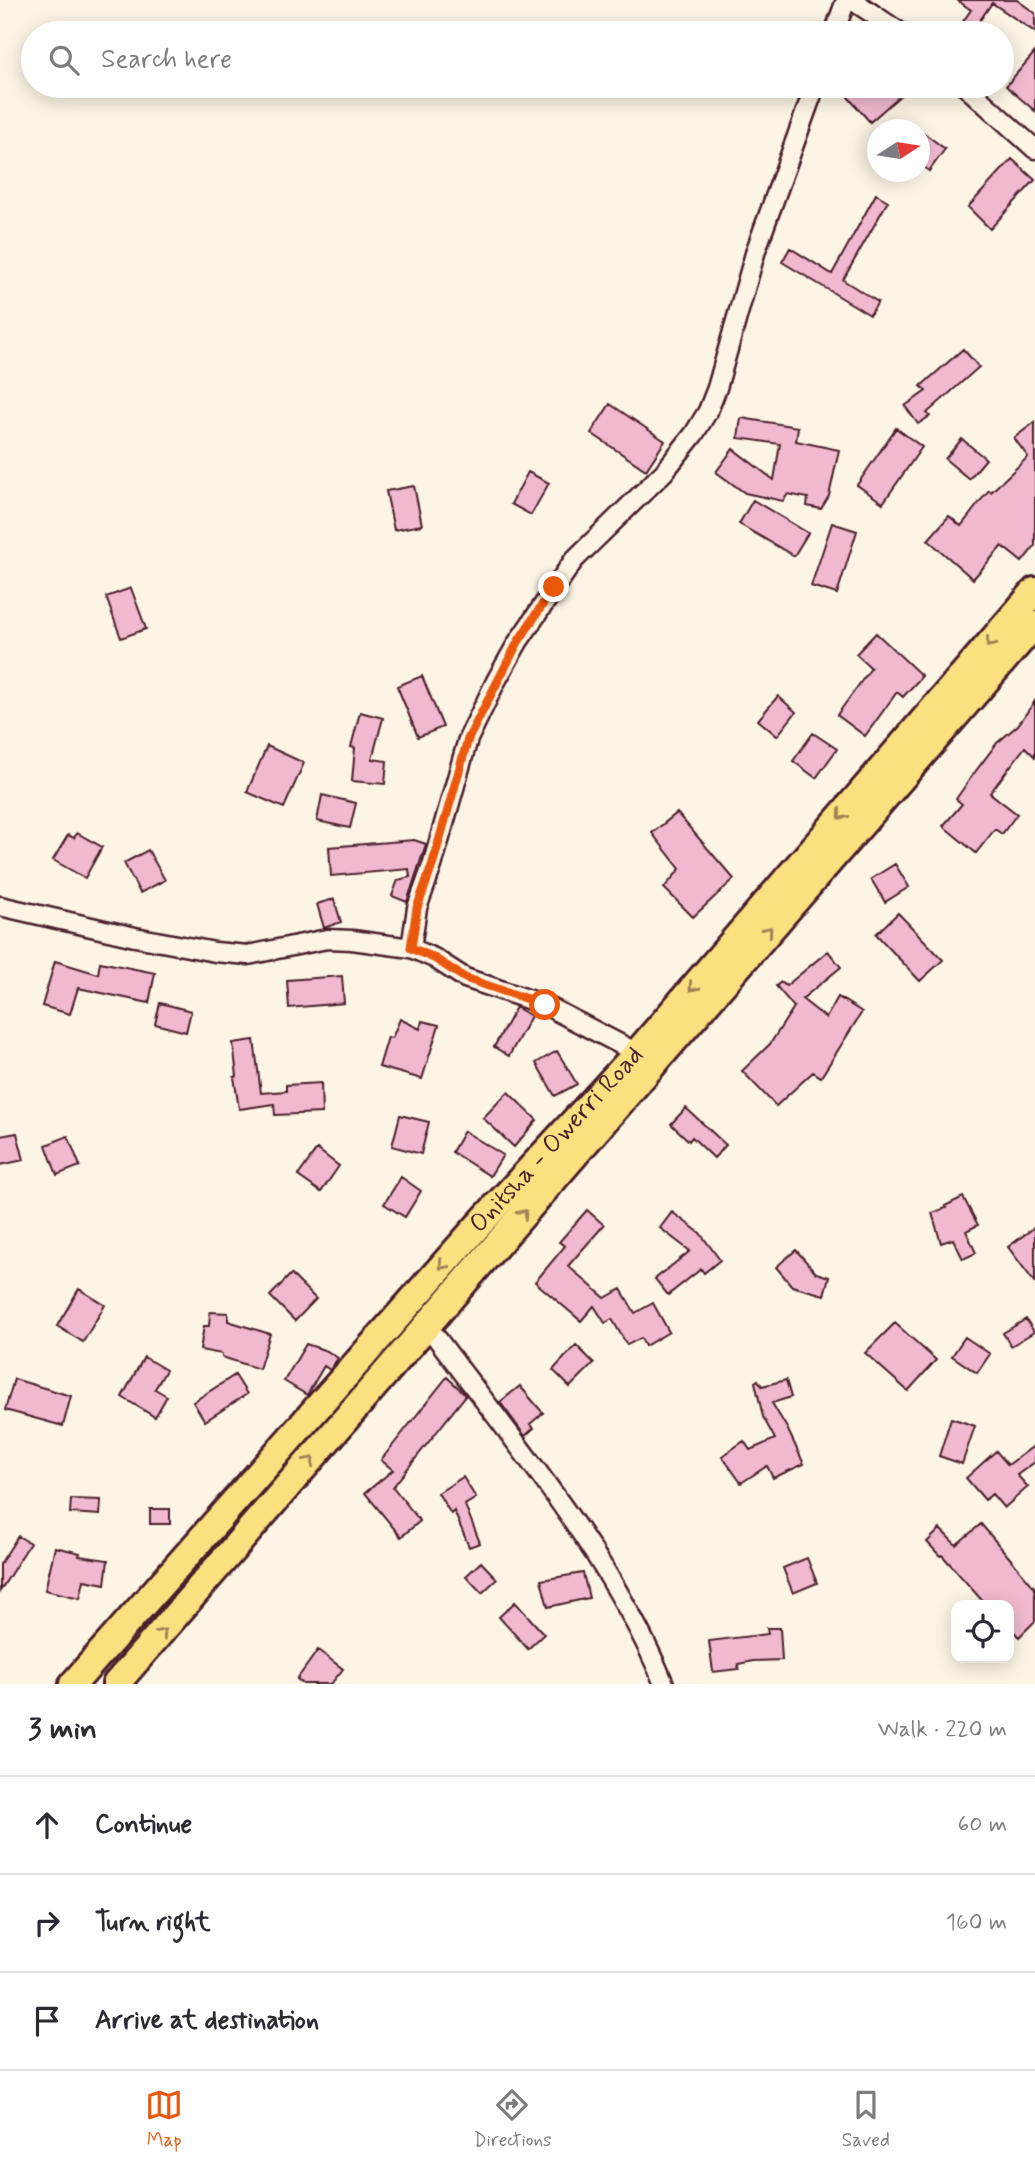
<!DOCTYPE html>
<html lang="en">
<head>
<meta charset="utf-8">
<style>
  body { margin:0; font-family:Mynerve,sans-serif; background:#f2f2f3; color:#2b2b33 }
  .controls { position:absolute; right:21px; bottom:21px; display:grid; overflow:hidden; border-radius:14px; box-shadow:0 4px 18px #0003 }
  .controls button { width:63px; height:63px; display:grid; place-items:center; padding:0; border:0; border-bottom:2px solid #e1e1e2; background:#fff; color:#2b2b33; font:35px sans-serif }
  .compass { position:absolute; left:867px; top:119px; width:63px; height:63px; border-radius:50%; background:#fff; box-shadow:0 4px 18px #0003; rotate:78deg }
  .stop { position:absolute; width:21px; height:21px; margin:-16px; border:5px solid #ea580c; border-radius:50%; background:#fff }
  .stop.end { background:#ea580c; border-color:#fff; box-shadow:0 2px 7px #0008 }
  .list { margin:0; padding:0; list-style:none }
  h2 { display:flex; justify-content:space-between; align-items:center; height:91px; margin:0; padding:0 28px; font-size:30px }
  h2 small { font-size:23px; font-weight:400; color:#7c7c81 }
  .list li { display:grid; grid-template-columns:46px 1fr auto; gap:21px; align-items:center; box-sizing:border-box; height:98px; padding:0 28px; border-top:2px solid #e1e1e2 }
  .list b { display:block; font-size:26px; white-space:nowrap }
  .list em { font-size:23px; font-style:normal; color:#7c7c81 }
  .icon { flex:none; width:38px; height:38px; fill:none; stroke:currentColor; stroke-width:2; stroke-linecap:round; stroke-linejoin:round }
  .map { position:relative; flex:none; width:1035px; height:1684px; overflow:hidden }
  .search { position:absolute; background:#fff; box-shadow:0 4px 18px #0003; left:21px; right:21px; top:21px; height:77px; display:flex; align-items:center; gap:18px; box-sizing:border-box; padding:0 24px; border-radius:38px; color:#7c7c81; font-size:26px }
  .sheet { height:385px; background:#fff }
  nav { display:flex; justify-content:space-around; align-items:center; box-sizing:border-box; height:98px; border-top:2px solid #e1e1e2; background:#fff; font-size:19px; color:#7c7c81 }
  nav a { display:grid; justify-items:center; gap:4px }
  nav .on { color:#ea580c }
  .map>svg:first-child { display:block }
  .building { fill:#f1b9d0; stroke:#4a1f2b; stroke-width:2 }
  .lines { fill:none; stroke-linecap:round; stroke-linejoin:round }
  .minor-casing { stroke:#4a1f2b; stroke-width:23 }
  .highway-casing { stroke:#4a1f2b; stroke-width:32 }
  .minor { stroke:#fcf5e5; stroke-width:18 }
  .highway { stroke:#fbe080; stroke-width:26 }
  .oneway { stroke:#a28056 }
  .route { stroke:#ea580c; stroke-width:9 }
  .labels { text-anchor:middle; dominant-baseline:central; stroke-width:7; stroke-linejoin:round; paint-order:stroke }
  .street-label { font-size:26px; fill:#4a1f2b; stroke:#fcf5e5 }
</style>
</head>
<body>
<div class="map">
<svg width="1035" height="1684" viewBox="0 0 1035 1684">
  <rect width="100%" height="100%" fill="#fcf5e5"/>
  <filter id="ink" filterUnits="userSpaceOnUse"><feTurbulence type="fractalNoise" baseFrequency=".0143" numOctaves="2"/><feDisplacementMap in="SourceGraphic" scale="14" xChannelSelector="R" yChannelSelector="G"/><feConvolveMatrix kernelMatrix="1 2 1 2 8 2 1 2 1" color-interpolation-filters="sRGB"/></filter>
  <g filter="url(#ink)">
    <path class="building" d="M957 0H1017L1035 13V32L992 3 971 33H968L959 27 971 10Z
      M1035 52V111L1006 86Z
      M860 86H911L870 122 848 97Z
      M920 130 945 149 929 171 920 164Z
      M1012 159 1035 180 990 229 968 207Z
      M876 194 888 201 843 280 878 302 870 315 782 262 790 248 832 274Z
      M963 349 979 367 927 413 930 416 918 424 905 406 926 391 921 386Z
      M610 404 665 441 646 470 591 433Z
      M741 418 798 427 796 441 839 450 829 496 821 509 807 506 808 498 788 494 783 501 745 493 716 472 733 449 774 480 780 444 738 438Z
      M1035 422V546L1022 562 1002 546 973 579 928 540 949 516 961 526 989 490 991 492 1028 457 1014 438Z
      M896 428 922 447 883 503 857 485Z
      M962 439 986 459 969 479 945 459Z
      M528 472 549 483 531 515 511 504Z
      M414 486 422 525 394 530 386 491Z
      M753 500 808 533 794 556 739 524Z
      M832 523 857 531 837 594 811 586Z
      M131 588 146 629 121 638 106 597Z
      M876 633 922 676 903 697 897 692 865 736 837 715 871 668 856 654Z
      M422 676 443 727 418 737 397 686Z
      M778 696 796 712 777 736 758 720Z
      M1035 701V757L1025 747 990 793 1017 814 1002 834 995 829 976 853 943 826 962 804 956 799 972 776 997 743 1018 725Z
      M360 712 383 718 372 759 387 761 385 784 352 781 355 748 351 747Z
      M813 733 837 749 816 778 793 761Z
      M267 746 304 763 284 808 247 792Z
      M322 795 356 803 350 828 317 821Z
      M677 813 734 879 693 917 664 888 680 869 652 833Z
      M77 833 102 847 85 878 53 860 68 835 74 838Z
      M414 840 426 844 407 902 392 896 398 880 410 877 409 869 331 876 329 847Z
      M148 850 165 880 140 893 124 863Z
      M895 864 909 887 885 902 871 879Z
      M334 899 341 922 324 928 317 904Z
      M898 913 943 960 920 981 876 934Z
      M828 951 841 967 802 999 826 1018 838 997 862 1012 821 1077 813 1072 776 1106 742 1071 770 1044 794 1007 776 986 781 982 786 986Z
      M55 961 98 974 100 962 155 973 149 1003 78 988 70 1014 42 1006Z
      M342 976 344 1003 289 1008 287 980Z
      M160 1003 191 1011 186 1032 155 1024Z
      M516 1007 531 1016 509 1056 494 1047Z
      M400 1019 420 1029 422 1021 439 1025 422 1079 379 1067 388 1037 392 1038Z
      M254 1040 261 1093 286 1091V1085L321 1083 322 1113 275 1115 274 1104 239 1109 234 1077 237 1076 233 1043Z
      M557 1051 577 1084 555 1096 536 1063Z
      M508 1092 537 1120 514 1147 483 1118Z
      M686 1108 726 1145 714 1158 692 1137 689 1141 671 1124Z
      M400 1115 429 1122 421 1154 392 1146Z
      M464 1131 503 1155 490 1176 452 1152Z
      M17 1133 24 1160 0 1165V1136Z
      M68 1136 80 1166 57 1175 46 1145Z
      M317 1149 339 1166 321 1192 298 1176Z
      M401 1177 421 1191 405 1217 384 1204Z
      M963 1197 978 1225 966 1231 976 1253 963 1259 953 1239 941 1243 932 1213 946 1208 945 1206Z
      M587 1210 604 1225 568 1266 605 1298 621 1289 635 1313 653 1303 669 1332 645 1346 641 1338 627 1345 612 1319 605 1323 594 1306 581 1321 535 1282 565 1246 559 1242Z
      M672 1212 700 1233 720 1260 704 1273 701 1269 668 1295 655 1279 690 1251 660 1228Z
      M1035 1227V1283L1008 1247Z
      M796 1250 816 1273 829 1277 824 1295 792 1286 776 1267Z
      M291 1274 316 1299 295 1321 270 1296Z
      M79 1289 105 1305 83 1342 57 1326Z
      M210 1312 228 1313V1321L270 1334 259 1369 222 1357V1354L200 1350 204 1326H209Z
      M1026 1319 1034 1332 1011 1346 1003 1333Z
      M895 1323 936 1360 908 1391 865 1353Z
      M965 1337 990 1354 977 1373 952 1356Z
      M306 1344 327 1351 338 1358 330 1370 324 1366 307 1395 284 1381Z
      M576 1345 594 1363 570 1387 553 1370Z
      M144 1357 166 1370 155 1389 167 1396 155 1417 122 1397Z
      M235 1375 247 1394 205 1421 193 1402Z
      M447 1377 466 1395 393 1487 420 1521 401 1537 365 1493 393 1470 381 1460Z
      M14 1379 71 1396 63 1426 5 1410Z
      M758 1380 762 1386 786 1380 791 1397 772 1403 787 1428 804 1464 773 1478 767 1466 741 1483 722 1456 744 1441 750 1450 775 1439 763 1417 755 1382Z
      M520 1386 543 1413 530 1424 534 1428 525 1436 500 1402Z
      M951 1418 975 1426 962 1464 939 1456Z
      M1035 1445V1462L1017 1475 1028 1487 1004 1508 992 1494 985 1500 966 1478 996 1451 1008 1465Z
      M463 1477 476 1498 465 1505 480 1543 469 1547 454 1511 451 1514 438 1493Z
      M71 1499 101 1500 100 1515 70 1513Z
      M150 1509H170V1524H150Z
      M981 1524 1035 1588V1621L1019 1637 1009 1627V1605H986L942 1555 940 1556 927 1542 940 1529 956 1545Z
      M18 1536 30 1543 0 1591V1564Z
      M55 1547 80 1553 79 1556 108 1560 105 1584 84 1580 80 1598 45 1590Z
      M807 1558 817 1583 793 1593 783 1568Z
      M481 1562 497 1579 482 1593 466 1576Z
      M583 1573 589 1598 548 1607 541 1580Z
      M515 1602 544 1634 528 1649 499 1617Z
      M767 1628H780L782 1660 753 1661 738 1664 739 1669 713 1672 709 1641 768 1634Z
      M318 1650 343 1669 331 1684H303L297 1679Z"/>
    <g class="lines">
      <g class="minor-casing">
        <path id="minor" d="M852 0 901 33
          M834 33 846 0
          M965 86 1035 149
          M0 906 135 937 215 952 248 955 327 939 352 940 411 948 434 958 465 978 545 1005 637 1053
          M411 948 417 908 432 866 468 739 496 681 518 642 574 560 664 472 694 434 708 411 717 388 756 250 815 86
          M427 1325C512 1440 609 1551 664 1684"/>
      </g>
      <g class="highway-casing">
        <g id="highway">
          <path id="s1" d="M73 1684 476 1228 637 1053 1035 591"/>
          <path d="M116 1684 1035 624"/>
        </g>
      </g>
      <use href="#minor" class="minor"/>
      <use href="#highway" class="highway"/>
    </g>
    <defs><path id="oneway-chevron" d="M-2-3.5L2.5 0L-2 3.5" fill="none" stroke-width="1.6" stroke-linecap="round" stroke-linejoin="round" transform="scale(1.75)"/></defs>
    <g class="oneway">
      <use href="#oneway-chevron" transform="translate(990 643) rotate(131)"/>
      <use href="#oneway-chevron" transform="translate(842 815) rotate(131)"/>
      <use href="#oneway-chevron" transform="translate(768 931) rotate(-49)"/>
      <use href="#oneway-chevron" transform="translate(693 987) rotate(131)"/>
      <use href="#oneway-chevron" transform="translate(523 1214) rotate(-49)"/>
      <use href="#oneway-chevron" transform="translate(443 1265) rotate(132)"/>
      <use href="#oneway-chevron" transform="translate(310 1461) rotate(-49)"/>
      <use href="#oneway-chevron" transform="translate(162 1633) rotate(-49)"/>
    </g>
  </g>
  <g class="lines" filter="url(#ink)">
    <path class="route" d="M545 1005 465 978 434 958 411 948 417 908 432 866 468 739 518 642 554 587"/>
  </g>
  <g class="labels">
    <g class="street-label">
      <text stroke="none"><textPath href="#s1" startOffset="728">Onitsha - Owerri Road</textPath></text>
    </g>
  </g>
</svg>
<div class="controls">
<button><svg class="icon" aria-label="locate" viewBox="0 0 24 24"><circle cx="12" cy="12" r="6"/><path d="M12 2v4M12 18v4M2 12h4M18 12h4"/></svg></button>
</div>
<svg class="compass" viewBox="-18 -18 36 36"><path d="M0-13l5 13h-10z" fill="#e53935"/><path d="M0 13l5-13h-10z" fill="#7c7c81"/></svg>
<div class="stop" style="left:545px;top:1005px"></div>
<div class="stop end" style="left:554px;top:587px"></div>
<div class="search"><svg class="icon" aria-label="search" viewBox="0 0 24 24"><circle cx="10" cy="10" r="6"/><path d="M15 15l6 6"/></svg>Search here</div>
</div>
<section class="sheet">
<h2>3 min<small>Walk · 220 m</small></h2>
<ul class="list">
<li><svg class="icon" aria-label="ahead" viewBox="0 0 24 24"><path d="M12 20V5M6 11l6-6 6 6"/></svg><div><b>Continue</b></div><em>60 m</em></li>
<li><svg class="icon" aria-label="right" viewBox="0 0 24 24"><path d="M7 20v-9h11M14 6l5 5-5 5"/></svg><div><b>Turn right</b></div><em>160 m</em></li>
<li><svg class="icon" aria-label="arrive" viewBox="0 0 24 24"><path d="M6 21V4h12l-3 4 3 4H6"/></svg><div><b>Arrive at destination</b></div></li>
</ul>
</section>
<nav>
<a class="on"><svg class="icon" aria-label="map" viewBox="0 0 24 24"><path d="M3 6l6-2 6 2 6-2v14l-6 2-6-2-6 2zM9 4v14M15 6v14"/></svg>Map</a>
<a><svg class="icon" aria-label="directions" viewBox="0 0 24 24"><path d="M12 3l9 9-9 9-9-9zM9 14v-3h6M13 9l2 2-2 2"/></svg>Directions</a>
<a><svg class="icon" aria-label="saved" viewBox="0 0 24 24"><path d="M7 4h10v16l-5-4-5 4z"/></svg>Saved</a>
</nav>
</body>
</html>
